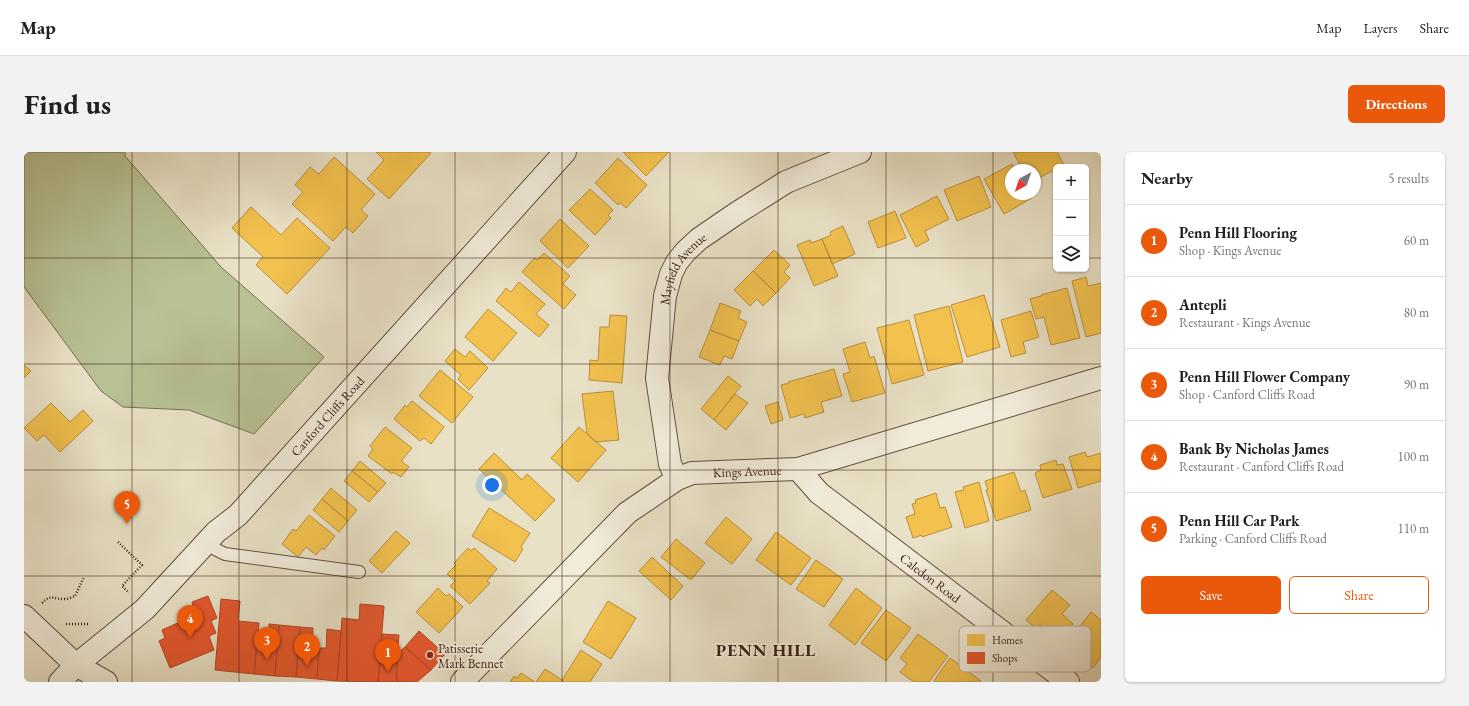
<!DOCTYPE html>
<html lang="en">
<head>
<meta charset="utf-8">
<style>
  body { margin:0; font-family:"EB Garamond",serif; background:#f2f2f2; color:#202124 }
  .controls { position:absolute; right:12px; top:12px; display:grid; overflow:hidden; border-radius:6px; box-shadow:0 1px 3px #0004 }
  .controls button { width:36px; height:36px; display:grid; place-items:center; padding:0; border:0; border-bottom:1px solid #e0e0e0; background:#fff; color:#202124; font:20px sans-serif }
  .compass { position:absolute; left:981px; top:12px; width:36px; height:36px; border-radius:50%; background:#fff; box-shadow:0 1px 3px #0004; rotate:220deg }
  .you { position:absolute; left:468px; top:333px; width:14px; height:14px; margin:-10px; border:3px solid #fff; border-radius:50%; background:#1a73e8; box-shadow:0 0 0 6px #1a73e833 }
  .badge { display:grid; place-items:center; width:26px; height:26px; border-radius:50%; background:#ea580c; color:#fff; font-size:13px; font-weight:700 }
  .pin { position:absolute; translate:-50% -33px; filter:drop-shadow(0 1px 2px #0008) }
  .pin::after { content:''; position:absolute; top:21px; width:14px; height:12px; background:inherit; clip-path:polygon(0 0,100% 0,50% 100%) }
  .list { margin:0; padding:0; list-style:none }
  h2 { display:flex; justify-content:space-between; align-items:center; height:52px; margin:0; padding:0 16px; font-size:17px }
  h2 small { font-size:13px; font-weight:400; color:#757577 }
  .list li { display:grid; grid-template-columns:26px 1fr auto; gap:12px; align-items:center; box-sizing:border-box; height:72px; padding:0 16px; border-top:1px solid #e0e0e0 }
  .list b { display:block; font-size:15px; white-space:nowrap }
  .list p { margin:0; font-size:13px; white-space:nowrap; color:#757577 }
  .list em { font-size:13px; font-style:normal; color:#757577 }
  .actions { display:flex; gap:8px; padding:12px 16px }
  .actions a { flex:1; padding:9px 0; border:1px solid #ea580c; border-radius:6px; text-align:center; font-size:14px; color:#ea580c }
  .actions .main { background:#ea580c; color:#fff }
  .icon { flex:none; width:22px; height:22px; fill:none; stroke:currentColor; stroke-width:2; stroke-linecap:round; stroke-linejoin:round }
  .map { position:relative; flex:none; width:1077px; height:530px; overflow:hidden; border-radius:6px }
  header { display:flex; align-items:center; gap:24px; box-sizing:border-box; height:56px; padding:0 20px; background:#fff; border-bottom:1px solid #e0e0e0 }
  header strong { font-size:19px }
  nav { display:flex; gap:22px; margin-inline-start:auto; font-size:14px }
  .intro { display:flex; align-items:center; justify-content:space-between; box-sizing:border-box; height:96px; padding:0 24px }
  h1 { margin:0; font-size:28px }
  .button { padding:10px 18px; border-radius:6px; background:#ea580c; color:#fff; font-size:14px; font-weight:700 }
  main { display:flex; gap:24px; padding:0 24px }
  aside { flex:1; background:#fff; border-radius:6px; box-shadow:0 1px 3px #0004 }
  .map>svg:first-child { display:block }
  .green { fill:#b8c294; stroke:#777053 }
  .homes { fill:#f2c14e; stroke:#ba903c }
  .shops { fill:#e4572e; stroke:#b04626 }
  .lines { fill:none; stroke-linecap:round; stroke-linejoin:round }
  .service-casing { stroke:#634f3f; stroke-width:14 }
  .minor-casing { stroke:#634f3f; stroke-width:24 }
  .tertiary-casing { stroke:#634f3f; stroke-width:24 }
  .path { stroke:#361e12; stroke-width:2.5; stroke-dasharray:1 2; stroke-linecap:butt }
  .service { stroke:#f1ecda; stroke-width:12 }
  .minor { stroke:#f1ecda; stroke-width:22 }
  .tertiary { stroke:#f1ecda; stroke-width:22 }
  .grid { fill:none; stroke:#361e12; stroke-width:1; stroke-opacity:0.55 }
  .poi-dot { fill:#8f2418; stroke:#f1ecda; stroke-width:1.5 }
  .labels { text-anchor:middle; dominant-baseline:central; stroke-width:4; stroke-linejoin:round; paint-order:stroke }
  .street-label { font-size:13px; fill:#361e12; stroke:#f1ecda }
  .poi-label { font-size:13px; fill:#361e12; stroke:#f1ecda; text-anchor:start }
  .district-label { font-size:17px; font-weight:bold; letter-spacing:1px; fill:#361e12; stroke:#f1ecda }
  .key { fill:#f1ecda; stroke:#b9ae9e; stroke-width:1 }
  .key-label { font-size:11px; fill:#361e12 }
</style>
</head>
<body>
<header>
<strong>Map</strong>
<nav><a>Map</a><a>Layers</a><a>Share</a></nav>
</header>
<div class="intro"><h1>Find us</h1><a class="button">Directions</a></div>
<main>
<div class="map">
<svg width="1077" height="530" viewBox="0 0 1077 530">
  <rect width="100%" height="100%" fill="#e9e1c6"/>
  <filter id="stains"><feTurbulence type="fractalNoise" baseFrequency=".005" numOctaves="4"/><feColorMatrix values="0 0 0 0 .2 0 0 0 0 .09 0 0 0 0 .02 0 0 0 .5 -.17"/></filter>
  <radialGradient id="worn" r=".72"><stop offset=".6" stop-color="#630" stop-opacity="0"/><stop offset="1" stop-color="#630" stop-opacity=".3"/></radialGradient>
  <path class="green" d="M0 0H101V4L197 115 300 205 230 282 165 258 99 255 77 239 0 135Z"/>
  <path class="homes" d="M352 0H406L407 1 365 47 343 27 360 8Z
    M599 0H645L622 24Z
    M989 0H1033L1040 13 1032 15V17L1011 28V18H999Z
    M310 5 351 42 337 58 344 64 329 81 322 75 309 89 268 52 279 40 271 33 286 15 295 22Z
    M594 6 623 33 602 56 596 51 594 53 571 31Z
    M988 12 991 18H987V42H1005L1008 46 980 62 960 27Z
    M955 24 967 55 933 69 920 38Z
    M566 37 589 58 584 63 587 66 571 83 545 58Z
    M913 44 925 67 901 79 905 88 892 95 876 63Z
    M227 55 257 83 273 66 306 96 263 142 232 113 239 105 208 76Z
    M871 59 882 86 854 96 844 70Z
    M536 67 565 94 544 116 516 89Z
    M819 74 831 102 808 112 798 87 807 83 806 80Z
    M798 87 814 124 790 134 773 93 786 88 787 91Z
    M750 98 766 113 760 120 766 126 752 141 729 119Z
    M520 101 546 124 539 132 552 143 540 157 498 120 510 106 513 108Z
    M729 119 752 141 739 154 733 147 726 154 710 138Z
    M1062 125 1064 134 1077 131V181L1062 185 1048 129Z
    M495 130 521 152 512 162 525 173 515 185 472 149 482 136 487 140Z
    M1043 136 1056 186 1027 193 1020 165 1012 167 1006 147 1017 144V143Z
    M960 143 976 195 943 205 927 153Z
    M696 151 717 159 714 166 723 170 715 189 686 178Z
    M925 154 939 210 904 219 890 163Z
    M464 157 493 181 469 209 441 185Z
    M1007 159 1015 185 999 190 1002 201 987 205 977 168Z
    M586 163 603 164 598 231 565 228 566 208 574 209 576 175H585Z
    M885 168 900 223 868 232 853 176Z
    M686 178 715 189 708 207 700 204 696 213 675 205Z
    M841 190 846 206 850 204 861 241 828 250 819 222 826 220 819 197Z
    M431 197 441 205 446 199 464 216 445 238 434 227 437 223 421 209Z
    M0 213 7 219 0 226Z
    M810 217 818 244 797 250 800 260 781 266 780 262 766 266 757 233 765 231 764 230Z
    M416 218 449 245 428 271 395 244Z
    M704 224 717 234 690 268 677 257Z
    M589 239 595 288 572 290 563 282 558 242Z
    M711 242 724 251 702 278 690 268Z
    M388 249 420 275 407 292 400 286 396 289 370 267 381 253 383 255Z
    M754 250 759 268 747 272 741 254Z
    M27 251 46 270 59 258 69 269 36 300 20 283 13 289 0 276Z
    M361 275 388 296 377 309 385 315 377 325 369 320 368 322 344 304 349 297 346 294Z
    M555 275 582 298 554 330 527 306Z
    M1061 300 1063 305 1077 301V329L1054 336 1045 305Z
    M470 301 498 328 503 322 531 348 511 369 455 317Z
    M1032 308 1033 313 1039 312 1048 337 1019 346 1011 321 1017 318 1016 313Z
    M336 309 362 331 354 340 328 319Z
    M328 319 354 340 345 350 320 329Z
    M990 320 997 340 1001 338 1007 358 972 369 962 338H964L961 329Z
    M955 330 965 369 941 376 931 340 940 338 939 335Z
    M307 336 333 358 324 369 298 347Z
    M912 341 916 356 921 355 928 375 898 385V383L889 386 882 365 891 362 888 352 892 351 891 348Z
    M298 347 324 369 315 380 289 358Z
    M465 356 506 381 497 395 499 397 491 410 448 384Z
    M285 363 311 384 300 398 298 396 292 403 282 395 274 405 258 392 269 377 272 379Z
    M702 365 728 387 708 412 681 391Z
    M372 379 386 391 358 421 345 409Z
    M752 380 787 406 767 433 732 408Z
    M652 387 681 411 667 428 637 405Z
    M444 396 447 399 450 396 473 417 463 429 466 431 446 452 426 434 431 429 423 422 432 413 430 411Z
    M628 405 659 434 647 448 615 419Z
    M792 408 819 427 800 455 772 437Z
    M414 436 422 444 425 442 439 455 415 481 392 460Z
    M832 436 858 456 831 493 805 473Z
    M1028 438 1046 453 1038 462 1049 472 1035 489 1016 473 1012 476 1002 468Z
    M584 449 612 466 587 507 559 490Z
    M862 458 887 476 862 509 837 491Z
    M1067 460 1077 468V505L1069 516 1041 494Z
    M894 482 924 504 905 530H890L876 520 883 512 876 506Z
    M557 498 578 512 566 530H540L538 528Z
    M926 506 957 529 956 530H911L910 529Z
    M521 517 538 528 540 530H512Z
    M497 521 511 530H486L490 524 493 526Z"/>
  <path class="shops" d="M184 444 193 466 187 469 192 481 185 484 190 498 146 516 135 489 141 486 138 478 156 470 158 474 163 472 158 459 169 454 168 450Z
    M197 447 216 449 214 469 235 471 230 522 191 518Z
    M336 452 360 454 354 530 313 529 318 466 335 468Z
    M245 472 255 473 251 524 230 522 233 488 244 489Z
    M255 473 276 475 272 525 251 524Z
    M276 475 289 476 288 495 295 496 293 527 272 525Z
    M303 477 317 479 313 529 293 527 295 496H302Z
    M395 479 421 502 407 518 381 495Z
    M358 482 375 483 372 517 373 530H354Z
    M381 495 407 518 393 530H373V502Z"/>
  <g class="lines">
    <g class="service-casing">
      <path id="service" d="M181 392 201 402 335 420"/>
    </g>
    <g class="minor-casing">
      <g id="minor">
        <path id="s1" d="M774 317 795 341 1044 530"/>
        <path id="s2" d="M653 327 646 312 633 226 641 144 647 122 653 110 662 99 675 87 713 61 762 30 836 0"/>
        <path id="s3" d="M438 530 603 361 653 327 668 321 774 317 1077 226"/>
      </g>
    </g>
    <g class="tertiary-casing">
      <g id="tertiary">
        <path d="M0 464 52 513 82 530"/>
        <path id="s4" d="M36 530 52 513 121 457 192 380 214 363 541 0"/>
      </g>
    </g>
    <path class="path" d="M94 390 118 413 98 434 105 441
      M18 451C28 441 30 448 41 447 44 447 48 445 51 444L60 425
      M42 472H65"/>
    <use href="#service" class="service"/>
    <use href="#minor" class="minor"/>
    <use href="#tertiary" class="tertiary"/>
  </g>
  <path class="grid" d="M108 0V530M215 0V530M323 0V530M431 0V530M538 0V530M646 0V530M754 0V530M862 0V530M969 0V530M0 106H1032M1062 106H1077M0 212H1077M0 318H1077M0 424H1077"/>
  <circle class="poi-dot" cx="406" cy="503" r="4"/>
  <g class="labels">
    <g class="street-label">
      <text stroke="none"><textPath href="#s2" startOffset="219">Mayfield Avenue</textPath></text>
      <text stroke="none"><textPath href="#s4" startOffset="378">Canford Cliffs Road</textPath></text>
      <text stroke="none"><textPath href="#s3" startOffset="368">Kings Avenue</textPath></text>
      <text stroke="none"><textPath href="#s1" startOffset="172">Caledon Road</textPath></text>
    </g>
    <g class="poi-label">
      <text x="414" y="496">Patisserie<tspan x="414" dy="15">Mark Bennet</tspan></text>
    </g>
    <g class="district-label">
      <text x="742" y="498">PENN HILL</text>
    </g>
  </g>
  <rect x="935" y="474" width="132" height="46" rx="6" class="key"/>
  <rect x="943" y="482" width="18" height="12" fill="#f2c14e"/>
  <rect x="943" y="500" width="18" height="12" fill="#e4572e"/>
  <g class="key-label">
    <text x="968" y="492">Homes</text>
    <text x="968" y="510">Shops</text>
  </g>
  <rect width="100%" height="100%" filter="url(#stains)"/>
  <rect width="100%" height="100%" fill="url(#worn)"/>
</svg>
<div class="controls">
<button>+</button>
<button>−</button>
<button><svg class="icon" aria-label="layers" viewBox="0 0 24 24"><path d="M12 4l9 5-9 5-9-5zM3 14l9 5 9-5"/></svg></button>
</div>
<svg class="compass" viewBox="-18 -18 36 36"><path d="M0-13l5 13h-10z" fill="#e53935"/><path d="M0 13l5-13h-10z" fill="#757577"/></svg>
<div class="you"></div>
<div class="pin badge" style="left:364px;top:520px">1</div>
<div class="pin badge" style="left:283px;top:514px">2</div>
<div class="pin badge" style="left:243px;top:508px">3</div>
<div class="pin badge" style="left:166px;top:486px">4</div>
<div class="pin badge" style="left:103px;top:372px">5</div>
</div>
<aside>
<h2>Nearby<small>5 results</small></h2>
<ul class="list">
<li><span class="badge">1</span><div><b>Penn Hill Flooring</b><p>Shop · Kings Avenue</p></div><em>60 m</em></li>
<li><span class="badge">2</span><div><b>Antepli</b><p>Restaurant · Kings Avenue</p></div><em>80 m</em></li>
<li><span class="badge">3</span><div><b>Penn Hill Flower Company</b><p>Shop · Canford Cliffs Road</p></div><em>90 m</em></li>
<li><span class="badge">4</span><div><b>Bank By Nicholas James</b><p>Restaurant · Canford Cliffs Road</p></div><em>100 m</em></li>
<li><span class="badge">5</span><div><b>Penn Hill Car Park</b><p>Parking · Canford Cliffs Road</p></div><em>110 m</em></li>
</ul>
<div class="actions"><a class="main">Save</a><a>Share</a></div>
</aside>
</main>
</body>
</html>
